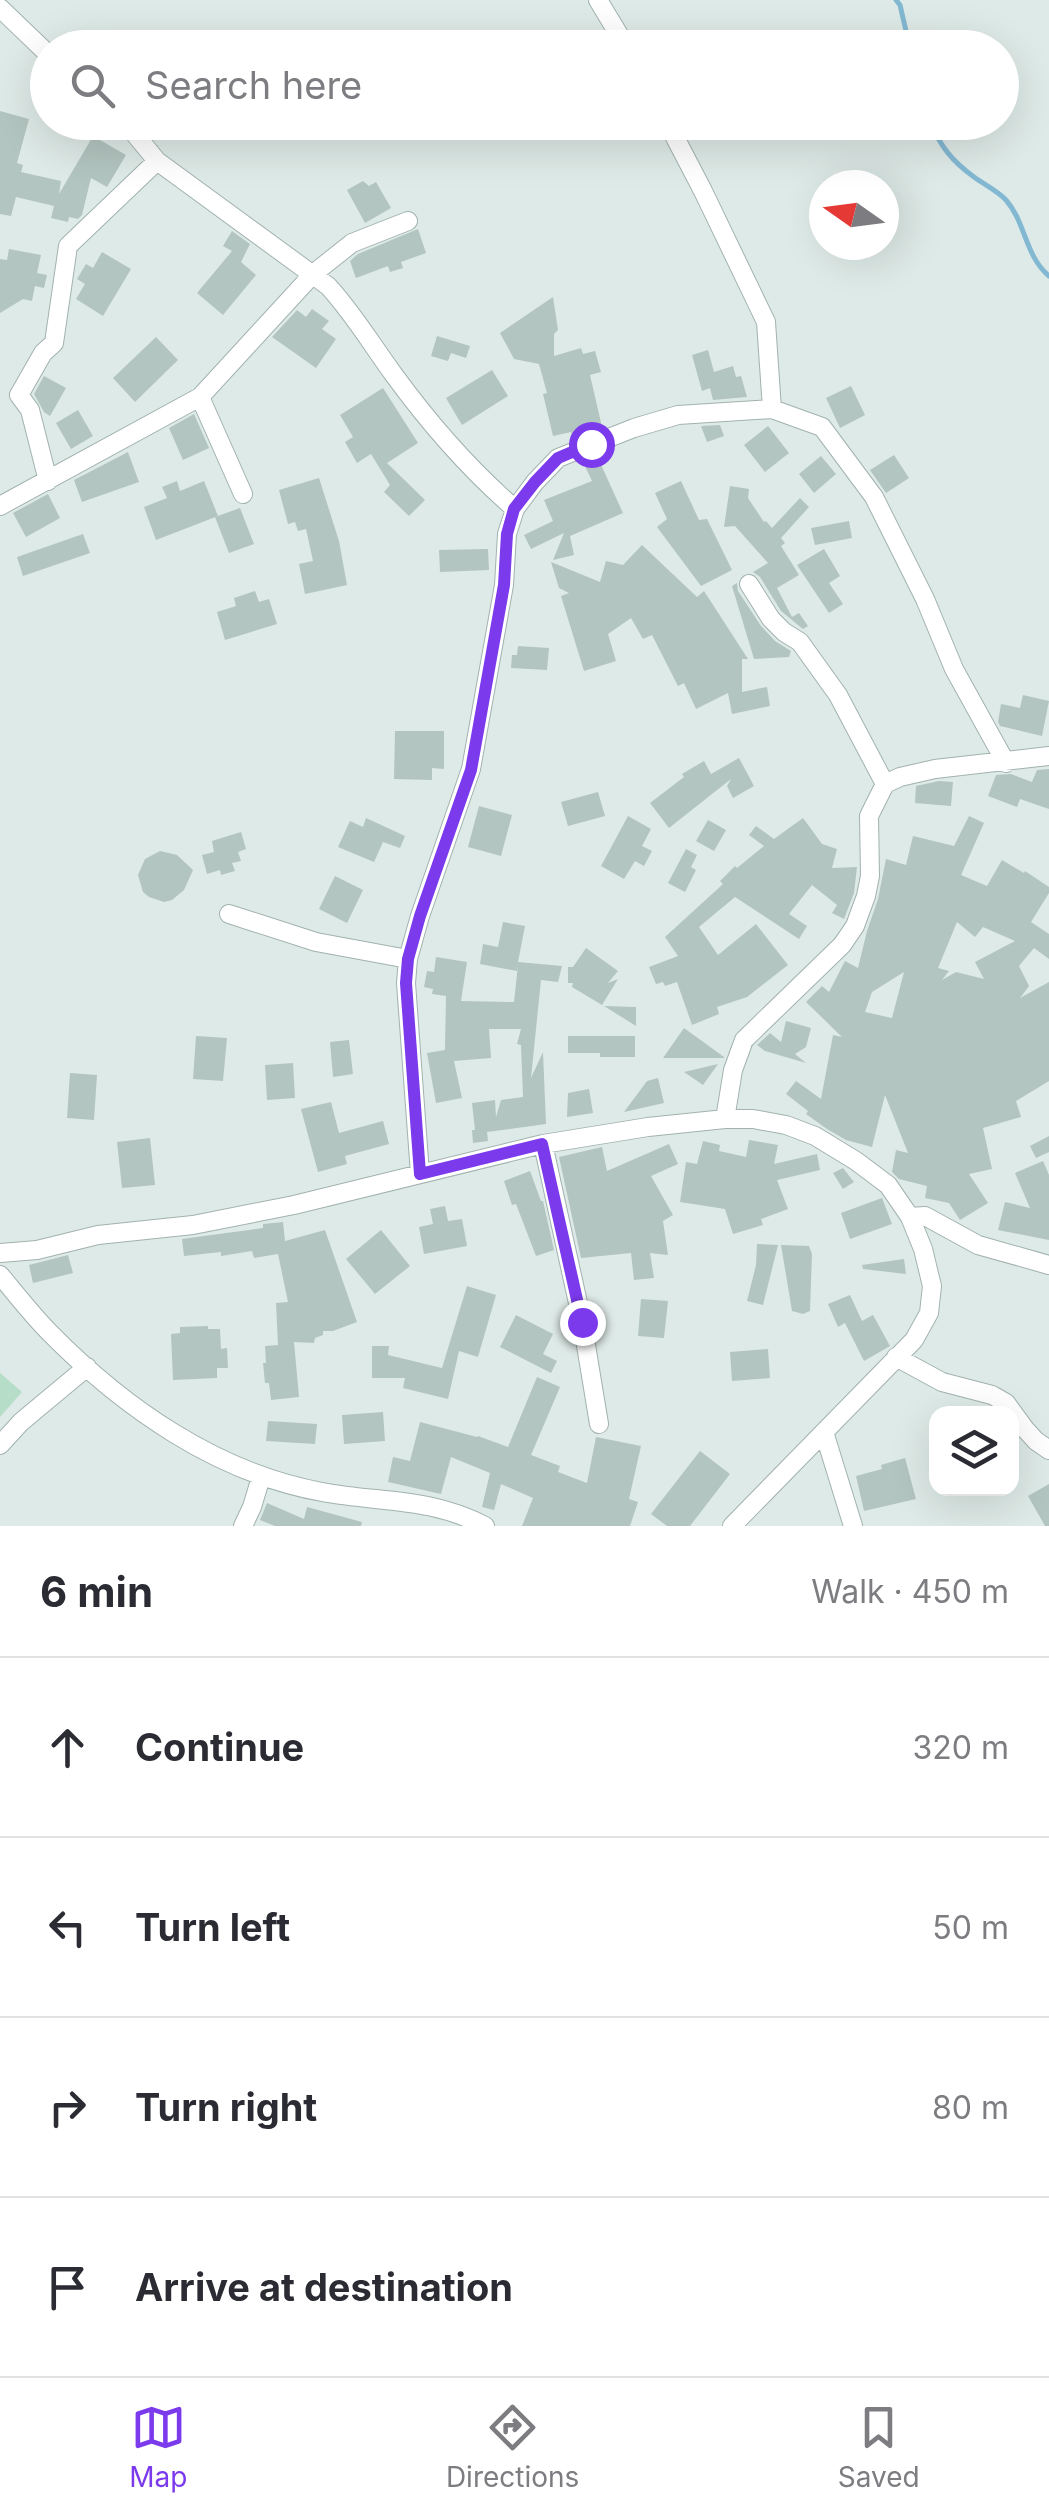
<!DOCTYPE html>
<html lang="en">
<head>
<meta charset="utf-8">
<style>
  body { margin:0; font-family:Inter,sans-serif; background:#f7f7f7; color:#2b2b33 }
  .controls { position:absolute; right:30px; bottom:30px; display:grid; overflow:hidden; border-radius:20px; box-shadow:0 10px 40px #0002 }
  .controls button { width:90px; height:90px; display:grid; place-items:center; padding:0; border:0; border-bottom:2px solid #e1e1e2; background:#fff; color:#2b2b33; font:50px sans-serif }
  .compass { position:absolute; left:809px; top:170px; width:90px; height:90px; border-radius:50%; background:#fff; box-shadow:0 10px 40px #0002; rotate:284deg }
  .stop { position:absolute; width:30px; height:30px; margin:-22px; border:8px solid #7c3aed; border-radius:50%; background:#fff }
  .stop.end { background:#7c3aed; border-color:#fff; box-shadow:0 2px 10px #0008 }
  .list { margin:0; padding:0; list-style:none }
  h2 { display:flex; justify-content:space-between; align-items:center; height:130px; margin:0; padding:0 40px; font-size:42px }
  h2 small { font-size:32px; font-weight:400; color:#7c7c81 }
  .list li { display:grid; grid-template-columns:65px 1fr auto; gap:30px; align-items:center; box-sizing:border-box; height:180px; padding:0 40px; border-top:2px solid #e1e1e2 }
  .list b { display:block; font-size:38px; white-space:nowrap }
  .list em { font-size:32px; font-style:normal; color:#7c7c81 }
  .icon { flex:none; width:55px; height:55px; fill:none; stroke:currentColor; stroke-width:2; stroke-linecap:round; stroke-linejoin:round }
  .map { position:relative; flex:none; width:1049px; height:1526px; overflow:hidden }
  .search { position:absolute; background:#fff; box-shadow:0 10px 40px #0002; left:30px; right:30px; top:30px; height:110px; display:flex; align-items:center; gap:25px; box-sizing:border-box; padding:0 35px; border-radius:55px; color:#7c7c81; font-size:38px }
  .sheet { height:850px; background:#fff }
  nav { display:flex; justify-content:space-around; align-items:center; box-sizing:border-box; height:140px; border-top:2px solid #e1e1e2; background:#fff; font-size:28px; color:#7c7c81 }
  nav a { display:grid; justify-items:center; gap:5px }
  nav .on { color:#7c3aed }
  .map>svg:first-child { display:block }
  .green { fill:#b6ddc7 }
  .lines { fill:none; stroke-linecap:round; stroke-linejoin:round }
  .stream { stroke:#83b8d2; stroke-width:5 }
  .building { fill:#b3c5c0; fill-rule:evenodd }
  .minor-casing { stroke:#a1b2af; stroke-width:20 }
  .minor { stroke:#fff; stroke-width:18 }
  .route { stroke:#7c3aed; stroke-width:12 }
</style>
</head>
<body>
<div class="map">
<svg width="1049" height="1526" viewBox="0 0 1049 1526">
  <rect width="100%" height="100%" fill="#deeae7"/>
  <path class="green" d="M0 1373 22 1392 0 1417Z"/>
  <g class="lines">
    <path class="stream" d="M896 0 900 5 910 48
      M930 122C941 147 952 161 974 177 985 185 998 191 1006 200 1026 223 1025 256 1049 276"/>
  </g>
  <path class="building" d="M125 33 155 48H119Z
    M0 111 29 119 17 163 23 165 21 172 61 181 59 194 93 136 126 155 107 187 91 178 82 215 78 219 69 217 68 222 51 218 54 206 16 197 11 216 0 214Z
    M363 181 369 186 376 182 391 208 365 223 347 190Z
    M418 229 426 253 401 262 403 268 390 272 388 266 356 278 350 261 358 254Z
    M232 231 250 244 241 262 256 275 223 315 197 293 232 251 223 246Z
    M9 249 41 255 37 273 47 275 44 288 35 286 32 301 23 299 0 313V259L7 260Z
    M102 252 131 269 103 316 76 299 85 284 77 279 86 264 93 268Z
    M553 297 558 330 554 334V356L581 348 583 354 595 351 601 372 590 375 602 427 572 436 571 432 553 436 543 394 547 393 539 364 514 359 500 333Z
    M312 309 329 321 322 329 336 339 316 368 272 337 297 310 306 317Z
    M437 336 470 346 466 358 451 353 448 361 431 356Z
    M156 337 178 360 135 402 113 378Z
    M708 350 714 372 733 366 736 377 741 376 747 397 713 400 710 388 702 391 692 355Z
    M492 370 508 396 462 425 446 398Z
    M44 376 66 388 50 416 44 412 34 394Z
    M851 386 865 415 840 428 826 398Z
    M383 388 418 443 387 463 425 500 409 516 384 492 390 485 371 454 357 463 345 442 353 437 340 415Z
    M78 410 93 436 71 449 56 423Z
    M194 414 209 448 183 460 169 428Z
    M720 425 724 436 707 442 701 426Z
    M768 426 789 453 765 472 744 445Z
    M128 452 139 482 82 502 74 480Z
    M894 455 909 478 886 493 870 470Z
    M597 456 623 513 570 536 574 555 553 560 564 533 531 549 524 535 553 521 544 500 592 481 583 462Z
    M821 456 836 474 814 493 799 474Z
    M319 478 339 541 347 585 305 594 299 564 313 561 306 529 298 531 295 522 288 524 279 490Z
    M177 481 180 491 204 481 218 516 156 540 144 507 167 498 162 487Z
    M681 481 699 520 707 519 732 570 701 586 657 527 667 519 655 493Z
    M730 486 749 489 748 498 764 522 766 521 772 528 800 498 809 507 781 538 785 543 781 546 799 575 777 588 792 617 799 613 808 626 803 629 781 611 760 577 753 572 768 563 735 526 724 527Z
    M48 494 60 518 26 537 13 513Z
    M240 508 254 544 229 553 215 517Z
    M849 521 852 538 815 545 811 528Z
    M83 534 90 553 23 576 17 557Z
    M642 545 697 597 704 591 748 659H742V692L767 687 770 706 732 714 728 693 696 709 684 683 678 686 652 635 643 639 631 618 608 634 616 661 584 671 561 596 569 593 559 588 551 562 600 582 606 561 623 565Z
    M488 549 489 570 440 572 439 550Z
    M824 549 840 576 829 583 843 604 829 613 797 565Z
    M737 583 738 591 761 626 775 641 791 651 789 657 754 659 732 586Z
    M255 591 259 602 269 599 277 624 225 640 217 612 236 606 234 598Z
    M518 646 549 648 547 670 511 668 512 655H517Z
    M1023 695 1049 701 1042 736 1000 726 998 722 1001 704 1020 708Z
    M395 731H444V769L432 768V780L394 779Z
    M739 758 754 786 733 798 727 786 731 779 669 828 650 803 684 777 682 774 704 761 711 774Z
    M1049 769V809L1020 799 1017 807 988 796 996 775 1011 774 1032 782 1037 770Z
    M939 781 953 782 951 806 915 803 916 786Z
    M598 792 605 816 568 826 561 802Z
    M479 806 512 815 501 856 468 847Z
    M628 816 651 829 642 846 652 851 644 866 635 861 624 879 601 866Z
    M969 816 984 823 961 875 987 886 1002 860 1024 873 1025 871 1049 887V893L1031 922 1049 934V959L1034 948 1019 966 1029 986 1020 998 1049 982V1081L1016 1101 1021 1117 983 1128 992 1169 969 1174 988 1203 960 1220 949 1203 925 1198 927 1186 899 1179 892 1172 896 1150 908 1153 885 1095 872 1147 846 1140 827 1129 806 1114 808 1111 786 1094 796 1081 821 1099 833 1035 842 1037 806 1002 822 986 829 992 845 961 858 968 867 931 878 899 886 859 906 865 913 836 954 846ZM957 922 975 937 983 927 1015 941 975 962 984 979 956 972 942 980 949 971 938 968ZM904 972 892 1018 865 1012 872 992Z
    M366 818 405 836 400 848 383 842 374 862 338 847 350 821 363 827Z
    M803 818 822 844 837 849 832 868 857 867 854 893 844 919 832 913 837 905 812 885 789 914 807 926 799 939 735 897 699 927 718 955 756 924 788 965 747 997 717 1007 719 1014 692 1025 677 982 665 986 663 982 656 984 649 967 678 956 665 937 723 884 720 881 735 866 737 868 764 846 749 835 756 826 774 839Z
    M708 820 726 830 714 851 696 841Z
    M241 832 246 849 238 852 241 861 232 863 235 871 221 875 220 870 207 874 202 855 214 852 212 841Z
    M686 849 697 855 691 867 696 870 685 892 668 883Z
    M160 851 177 855 193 870 184 890 172 900 164 902 149 897 143 892 138 875 145 859Z
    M335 876 363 890 347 923 319 909Z
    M503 922 525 926 518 962 562 966 558 982 541 980 531 1078 543 1052 546 1124 487 1132 488 1141 473 1143 472 1130H475L472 1103 495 1100 496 1117 501 1100 523 1097 521 1045 517 1044 521 1029H489L491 1058 454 1061 462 1098 436 1103 427 1053 445 1050 446 996 432 994 433 989 424 987 427 971 434 972 436 957 467 962 461 1001 514 1002 518 965 517 971 480 964 483 944 498 947Z
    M586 948 618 971 608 983 618 979 602 1005 572 987 573 983H568V967H573Z
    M604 1006 636 1007V1026Z
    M786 1021 811 1028 806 1047 795 1054 806 1063 765 1051 757 1045 770 1033 781 1042Z
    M684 1028 724 1057V1058H663Z
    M196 1036 227 1038 223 1081 193 1079Z
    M568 1036H635V1057H600V1053H568Z
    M349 1040 353 1074 333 1077 330 1042Z
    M293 1063 295 1098 267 1100 265 1065Z
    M718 1064 703 1085 684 1072Z
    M70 1073 97 1075 94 1120 67 1118Z
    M658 1078 664 1103 624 1112 647 1081Z
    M589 1089 593 1113 567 1117 568 1093Z
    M331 1102 339 1133 383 1121 389 1144 345 1156 347 1164 318 1172 301 1109Z
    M1049 1136V1152L1036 1158 1030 1146Z
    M150 1138 155 1185 122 1188 117 1142Z
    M749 1140 778 1145 774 1164 817 1154 820 1170 777 1180 788 1209 761 1219 763 1225 733 1234 725 1209 680 1202 686 1162 697 1164 703 1141 720 1145 719 1151 746 1157Z
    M669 1144 678 1164 651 1176 673 1215 663 1221 668 1255 650 1253 654 1278 634 1280 631 1253 581 1258 559 1157 602 1147 607 1171Z
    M1043 1161 1049 1175V1240L998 1230 1005 1202 1030 1208 1015 1173Z
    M843 1168 854 1182 843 1189 833 1173Z
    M530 1171 541 1201H543L554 1250 536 1256 516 1204 512 1205 504 1181Z
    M882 1198 892 1224 850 1239 841 1213Z
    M445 1206 448 1221 462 1219 467 1246 424 1254 419 1227 433 1224 430 1209Z
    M283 1222 285 1241 325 1230 357 1322 333 1331H323V1335L315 1338 314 1343 294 1342 299 1397 271 1400 269 1383H265L263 1363H266L265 1346 278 1345 276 1303 288 1302 278 1254 254 1258 252 1251 221 1256V1252L184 1256 182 1239 263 1228V1224Z
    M381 1230 410 1266 375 1294 346 1259Z
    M757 1244 778 1245 763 1305 747 1301 756 1265Z
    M781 1245 809 1246 812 1254 810 1311 803 1314 792 1311Z
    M68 1255 73 1273 33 1283 29 1265Z
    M904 1259 906 1274 863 1269 862 1265Z
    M467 1286 496 1295 478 1357 459 1351 448 1399 403 1388 405 1378H372V1346H389L388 1355 442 1368Z
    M850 1295 862 1321 873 1315 890 1346 864 1361 845 1323 838 1327 828 1304Z
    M641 1299 668 1301 664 1338 638 1336Z
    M516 1315 553 1334 543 1354 557 1361 551 1373 500 1347Z
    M208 1326V1329H220L221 1349 227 1348 228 1368H217V1378L173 1380 171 1334 180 1333V1327Z
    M768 1349 770 1378 732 1381 730 1352Z
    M537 1377 560 1387 531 1455 560 1466 558 1472 587 1483 596 1437 641 1446 629 1499 638 1502 630 1526H522L533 1498 501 1484 494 1510 482 1507 490 1473 451 1457 441 1494 388 1482 393 1457 410 1461 420 1422 477 1437 478 1436 508 1447Z
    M383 1412 385 1441 344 1444 342 1415Z
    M268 1421 317 1424 315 1444 266 1441Z
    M700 1451 730 1474 690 1526H667L651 1514Z
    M905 1458 916 1499 864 1511 856 1476 882 1469 881 1465Z
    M1049 1484V1526H1045L1028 1496Z
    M267 1503 304 1519 307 1507 362 1522 361 1526H275L260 1520Z"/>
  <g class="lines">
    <g class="minor-casing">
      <path id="minor" d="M598 0 627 48
        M0 8 48 54
        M125 122 157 161 328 286C353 313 372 345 394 375 429 423 469 469 515 509
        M667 122 703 191 766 322 772 409
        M200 397 243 494
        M48 481 30 410 19 395 43 353 54 343 68 246 157 161
        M0 506 200 397 313 274 352 243 408 221
        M749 584 771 619 784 632 800 642 838 695 885 784
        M229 914 316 942 408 959
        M725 1119 733 1070 744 1040 842 945 855 926 866 896 870 876 869 816 885 784 900 777 935 769 1049 756
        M543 1144 582 1321 599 1424
        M420 1174 406 983 408 959 420 916 471 769 504 585 507 534 515 509 535 482 558 458 634 428 678 415 772 409 822 427 874 497 925 599 954 669 1006 763
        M910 1217 925 1216 978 1245 1049 1265
        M0 1253 37 1250 98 1235 193 1225 294 1205 543 1144 648 1127 725 1119H753L786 1125 815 1136 856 1161 888 1185 910 1217 923 1249 932 1286 929 1313 914 1340 732 1526
        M0 1275C16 1294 32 1315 50 1333 124 1408 217 1473 322 1492 381 1503 430 1497 485 1526
        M896 1357 942 1382 992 1395 1006 1403 1025 1429 1036 1441 1049 1450
        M824 1432 853 1526
        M0 1445 21 1422 87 1367
        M243 1526 252 1507 261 1477"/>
    </g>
    <use href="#minor" class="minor"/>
  </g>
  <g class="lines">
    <path class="route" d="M582 1322 542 1144 420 1174 406 983 408 959 420 916 471 770 504 585 507 534 514 509 535 482 558 458 591 444"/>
  </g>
</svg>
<div class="controls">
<button><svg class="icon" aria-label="layers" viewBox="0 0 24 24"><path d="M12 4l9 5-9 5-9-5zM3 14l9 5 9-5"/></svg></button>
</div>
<svg class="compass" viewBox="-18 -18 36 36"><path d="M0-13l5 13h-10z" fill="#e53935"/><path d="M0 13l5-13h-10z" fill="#7c7c81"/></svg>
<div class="stop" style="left:591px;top:444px"></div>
<div class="stop end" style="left:582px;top:1322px"></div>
<div class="search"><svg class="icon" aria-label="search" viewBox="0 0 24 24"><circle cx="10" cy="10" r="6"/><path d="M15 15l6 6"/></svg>Search here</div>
</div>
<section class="sheet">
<h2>6 min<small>Walk · 450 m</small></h2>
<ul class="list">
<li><svg class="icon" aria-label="ahead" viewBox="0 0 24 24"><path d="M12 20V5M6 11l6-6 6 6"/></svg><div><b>Continue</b></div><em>320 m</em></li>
<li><svg class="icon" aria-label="left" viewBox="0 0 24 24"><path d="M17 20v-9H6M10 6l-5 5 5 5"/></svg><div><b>Turn left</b></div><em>50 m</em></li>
<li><svg class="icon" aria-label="right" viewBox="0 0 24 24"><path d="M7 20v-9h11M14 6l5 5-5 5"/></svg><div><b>Turn right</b></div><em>80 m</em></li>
<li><svg class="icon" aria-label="arrive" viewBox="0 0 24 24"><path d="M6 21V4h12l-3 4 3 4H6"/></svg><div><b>Arrive at destination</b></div></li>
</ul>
</section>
<nav>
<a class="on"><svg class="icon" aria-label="map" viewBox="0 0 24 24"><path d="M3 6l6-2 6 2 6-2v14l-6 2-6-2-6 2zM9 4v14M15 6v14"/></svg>Map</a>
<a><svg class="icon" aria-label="directions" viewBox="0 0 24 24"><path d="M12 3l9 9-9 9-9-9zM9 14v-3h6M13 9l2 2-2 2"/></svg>Directions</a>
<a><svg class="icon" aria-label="saved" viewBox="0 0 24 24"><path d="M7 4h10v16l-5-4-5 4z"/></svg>Saved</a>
</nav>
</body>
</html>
